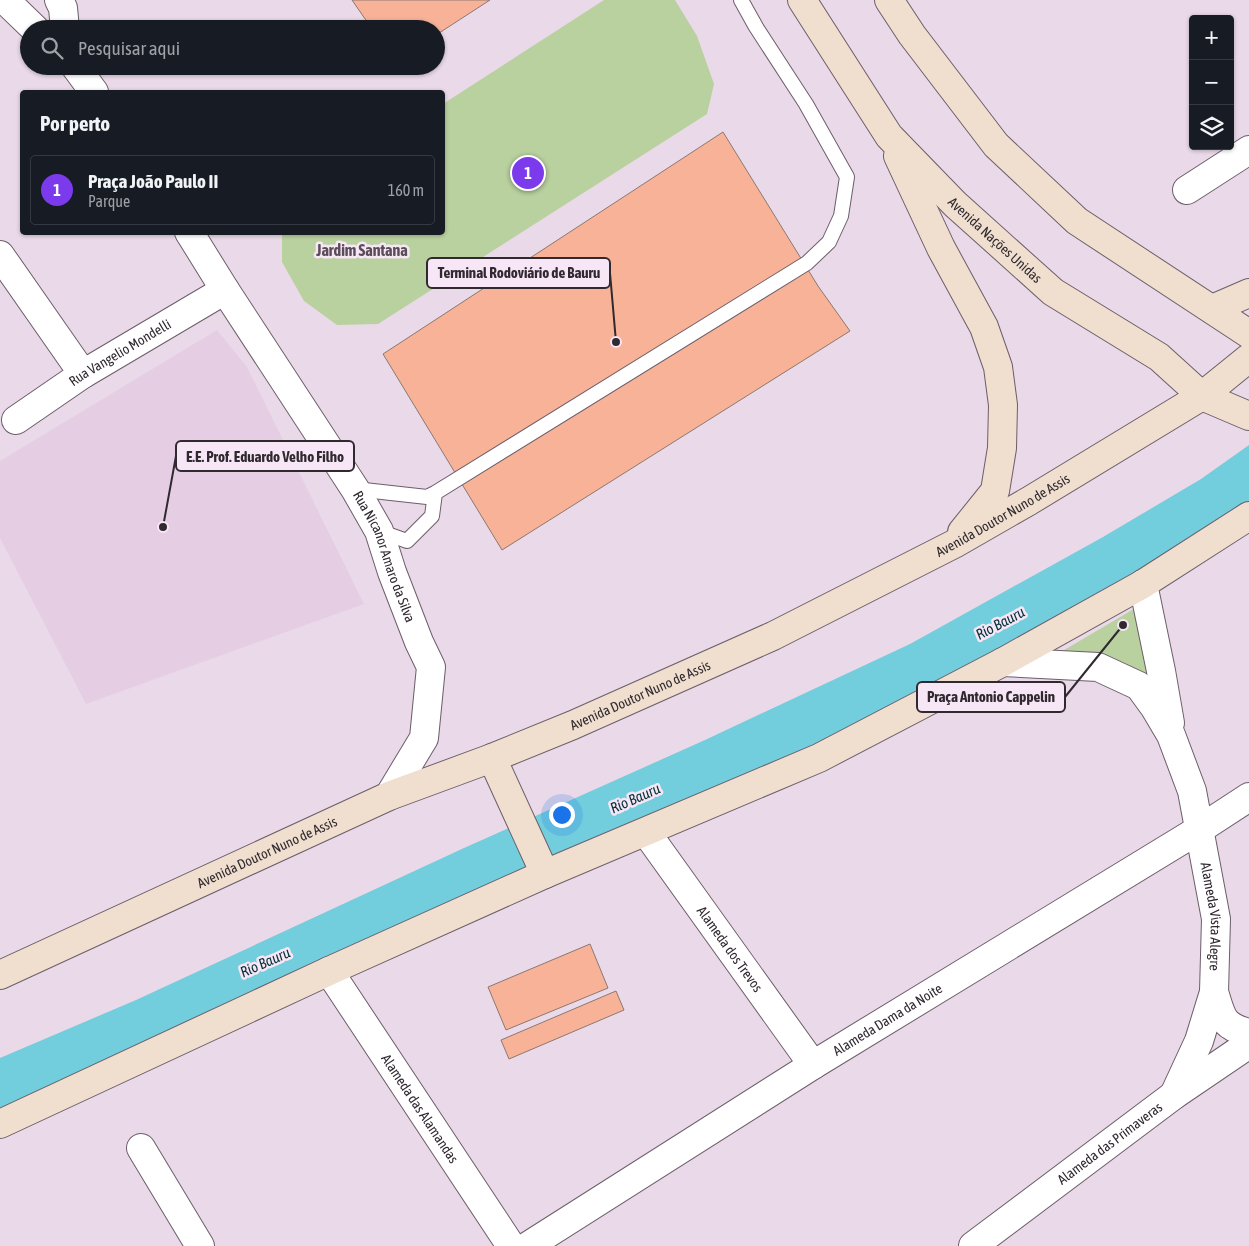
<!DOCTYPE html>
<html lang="pt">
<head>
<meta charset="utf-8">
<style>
  body { margin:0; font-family:"Asap Condensed",sans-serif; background:#20242c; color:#f1f3f6 }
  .controls { position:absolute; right:15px; top:15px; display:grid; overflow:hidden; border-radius:5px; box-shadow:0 1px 4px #0004 }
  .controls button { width:45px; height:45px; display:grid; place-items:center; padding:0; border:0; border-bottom:1px solid #363941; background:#171b24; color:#f1f3f6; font:25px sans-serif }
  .you { position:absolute; left:561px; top:814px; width:18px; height:18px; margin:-12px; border:4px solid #fff; border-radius:50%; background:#1a73e8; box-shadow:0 0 0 8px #1a73e833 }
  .badge { display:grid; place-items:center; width:32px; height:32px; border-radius:50%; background:#7c3aed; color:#fff; font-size:16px; font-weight:700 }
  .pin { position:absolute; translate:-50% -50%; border:2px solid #fff; box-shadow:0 1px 5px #0006 }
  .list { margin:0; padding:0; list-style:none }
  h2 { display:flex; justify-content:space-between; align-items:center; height:65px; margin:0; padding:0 20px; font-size:21px }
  h2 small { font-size:16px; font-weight:400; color:#9ea1a6 }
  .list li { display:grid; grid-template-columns:32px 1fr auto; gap:15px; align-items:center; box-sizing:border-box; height:70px; margin:0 10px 10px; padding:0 10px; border:1px solid #363941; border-radius:5px }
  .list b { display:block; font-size:19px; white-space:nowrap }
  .list p { margin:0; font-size:16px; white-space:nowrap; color:#9ea1a6 }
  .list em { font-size:16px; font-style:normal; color:#9ea1a6 }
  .icon { flex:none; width:28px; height:28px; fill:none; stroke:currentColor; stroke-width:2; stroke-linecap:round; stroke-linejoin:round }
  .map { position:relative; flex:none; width:1249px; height:1246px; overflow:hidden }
  .search { position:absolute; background:#171b24; box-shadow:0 1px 4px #0004; left:20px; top:20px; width:425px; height:55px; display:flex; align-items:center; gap:12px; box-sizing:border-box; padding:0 18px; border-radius:28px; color:#9ea1a6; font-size:19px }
  .panel { position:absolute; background:#171b24; box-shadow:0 1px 4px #0004; left:20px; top:90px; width:425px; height:145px; border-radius:5px }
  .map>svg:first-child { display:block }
  .built { fill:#e5cee3 }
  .green { fill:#b9d09f }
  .water { fill:#72cedd }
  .building { fill:#f8b298; stroke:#8b7870 }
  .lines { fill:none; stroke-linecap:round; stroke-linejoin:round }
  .lane-casing { stroke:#6c5e6a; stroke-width:16 }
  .street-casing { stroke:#6c5e6a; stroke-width:30 }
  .secondary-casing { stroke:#6c5e6a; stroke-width:30 }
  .lane { stroke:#fff; stroke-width:14 }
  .street { stroke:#fff; stroke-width:28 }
  .secondary { stroke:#f0dfce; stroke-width:28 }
  .labels { text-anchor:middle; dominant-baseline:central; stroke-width:5; stroke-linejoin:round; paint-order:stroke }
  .street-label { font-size:14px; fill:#302a30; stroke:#f7e6f5 }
  .water-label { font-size:15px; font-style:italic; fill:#023137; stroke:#f7e6f5 }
  .quarter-label { font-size:16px; font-weight:bold; fill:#5a4c58; stroke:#f7e6f5 }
  .leader { fill:none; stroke:#302a30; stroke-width:2 }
  .callout-dot { fill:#302a30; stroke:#f7e6f5; stroke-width:2 }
  .callout { fill:#f7e6f5; stroke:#302a30; stroke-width:2 }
  .callout-label { font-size:15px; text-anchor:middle; font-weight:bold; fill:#302a30 }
</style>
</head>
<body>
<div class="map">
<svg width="1249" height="1246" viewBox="0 0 1249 1246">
  <rect width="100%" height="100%" fill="#ead9e8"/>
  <path class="built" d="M217 330 247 367 364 604 86 704 0 538V461Z"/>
  <path class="green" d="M604 0H675L697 36 714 84 707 114 378 324 337 325 304 301 282 262V233L442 232 443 104Z
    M1139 606 1141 644 1148 676 1120 661 1087 652 1054 656Z"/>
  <path class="water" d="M1249 445V507L919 701 0 1112V1058L136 1000 464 848 705 740 910 644 1103 537 1201 479Z"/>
  <path class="building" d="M352 0H490L436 35V29H372Z
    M723 132 818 286 850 331 502 550 383 354Z
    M590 944 608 988 506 1030 488 987Z
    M616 991 624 1010 509 1059 501 1040Z"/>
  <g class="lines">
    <g class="lane-casing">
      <path id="lane" d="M355 489 427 497 435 493 807 263 829 242 841 216 847 177 806 104 756 27 741 0
        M379 531 407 541 432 516 435 493"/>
    </g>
    <g class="street-casing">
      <g id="street">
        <path d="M5 0 35 29"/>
        <path d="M59 0 63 8 65 29"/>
        <path d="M75 66 94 92"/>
        <path d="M1187 190 1249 150"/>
        <path id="s1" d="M189 232 225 290 355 489 379 531 392 572 419 642 431 667 424 738 389 796"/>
        <path d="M0 255 83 374"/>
        <path id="s2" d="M16 420 83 374 225 290"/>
        <path d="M1143 584 1161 671 1170 723"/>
        <path id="s3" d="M1003 662 1098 667 1139 686 1155 708 1171 735 1192 791 1216 919 1214 992 1199 1041 1174 1095"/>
        <path id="s4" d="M646 832 813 1065"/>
        <path id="s5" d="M329 971 511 1246"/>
        <path d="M1214 992C1222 1016 1221 1026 1249 1033"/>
        <path d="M141 1148 200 1246"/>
        <path id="s6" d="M528 1246 813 1065 1200 829 1249 797"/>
        <path id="s7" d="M973 1246 1174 1095 1249 1044"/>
      </g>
    </g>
    <g class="secondary-casing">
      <g id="secondary">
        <path id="s8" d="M802 0 889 136 955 204 1053 292 1159 357 1202 396 1249 416"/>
        <path d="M889 0 912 35 996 145 1077 221 1249 334"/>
        <path d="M898 156 941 248 984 327 998 367 1003 405 1002 448 995 491 962 532"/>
        <path d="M1212 309 1249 293"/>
        <path d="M492 758 545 874"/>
        <path id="s9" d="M0 975 389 796 492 758 573 725 773 636 954 544 1029 501 1202 396 1249 358"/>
        <path d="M0 1124 329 971 545 874 819 758 1003 662 1143 584 1249 516"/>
      </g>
    </g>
    <use href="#lane" class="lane"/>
    <use href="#street" class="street"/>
    <use href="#secondary" class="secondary"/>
  </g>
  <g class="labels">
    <g class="street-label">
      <text stroke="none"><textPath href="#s8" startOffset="310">Avenida Nações Unidas</textPath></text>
      <text stroke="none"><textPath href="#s2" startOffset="124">Rua Vangelio Mondelli</textPath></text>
      <text stroke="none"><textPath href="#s9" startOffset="1104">Avenida Doutor Nuno de Assis</textPath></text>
      <text stroke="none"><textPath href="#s1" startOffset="380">Rua Nicanor Amaro da Silva</textPath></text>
      <text stroke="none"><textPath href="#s9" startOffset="699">Avenida Doutor Nuno de Assis</textPath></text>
      <text stroke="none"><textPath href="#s9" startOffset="294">Avenida Doutor Nuno de Assis</textPath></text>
      <text stroke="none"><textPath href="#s3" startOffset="386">Alameda Vista Alegre</textPath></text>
      <text stroke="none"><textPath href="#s4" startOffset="144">Alameda dos Trevos</textPath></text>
      <text stroke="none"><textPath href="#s6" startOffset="425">Alameda Dama da Noite</textPath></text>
      <text stroke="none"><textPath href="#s5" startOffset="165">Alameda das Alamandas</textPath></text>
      <text stroke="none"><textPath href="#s7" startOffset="171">Alameda das Primaveras</textPath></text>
    </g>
    <g class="water-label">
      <text transform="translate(1000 623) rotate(-28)">Rio Bauru</text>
      <text transform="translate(635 798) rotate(-24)">Rio Bauru</text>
      <text transform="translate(265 962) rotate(-24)">Rio Bauru</text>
    </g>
    <g class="quarter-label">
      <text x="362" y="250">Jardim Santana</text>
    </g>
  </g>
  <path class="leader" d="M616 342L610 273M163 527L176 456M1123 625L1065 697"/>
  <g class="callout-dot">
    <circle cx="616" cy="342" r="5"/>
    <circle cx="163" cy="527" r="5"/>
    <circle cx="1123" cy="625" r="5"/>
  </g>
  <g class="callout">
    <rect x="427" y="258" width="183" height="30" rx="5"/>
    <rect x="176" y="441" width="178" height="30" rx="5"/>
    <rect x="917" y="682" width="148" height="30" rx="5"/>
  </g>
  <g class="callout-label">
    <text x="519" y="278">Terminal Rodoviário de Bauru</text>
    <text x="265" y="462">E.E. Prof. Eduardo Velho Filho</text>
    <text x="991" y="702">Praça Antonio Cappelin</text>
  </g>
</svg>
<div class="controls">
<button>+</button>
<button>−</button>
<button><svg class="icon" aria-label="layers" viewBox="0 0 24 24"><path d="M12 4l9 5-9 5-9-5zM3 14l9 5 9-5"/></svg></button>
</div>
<div class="you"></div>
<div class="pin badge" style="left:528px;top:173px">1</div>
<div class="search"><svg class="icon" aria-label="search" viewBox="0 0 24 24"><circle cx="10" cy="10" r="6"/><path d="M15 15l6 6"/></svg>Pesquisar aqui</div>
<section class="panel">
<h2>Por perto<small></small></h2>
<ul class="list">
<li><span class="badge">1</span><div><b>Praça João Paulo II</b><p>Parque</p></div><em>160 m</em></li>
</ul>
</section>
</div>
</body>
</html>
